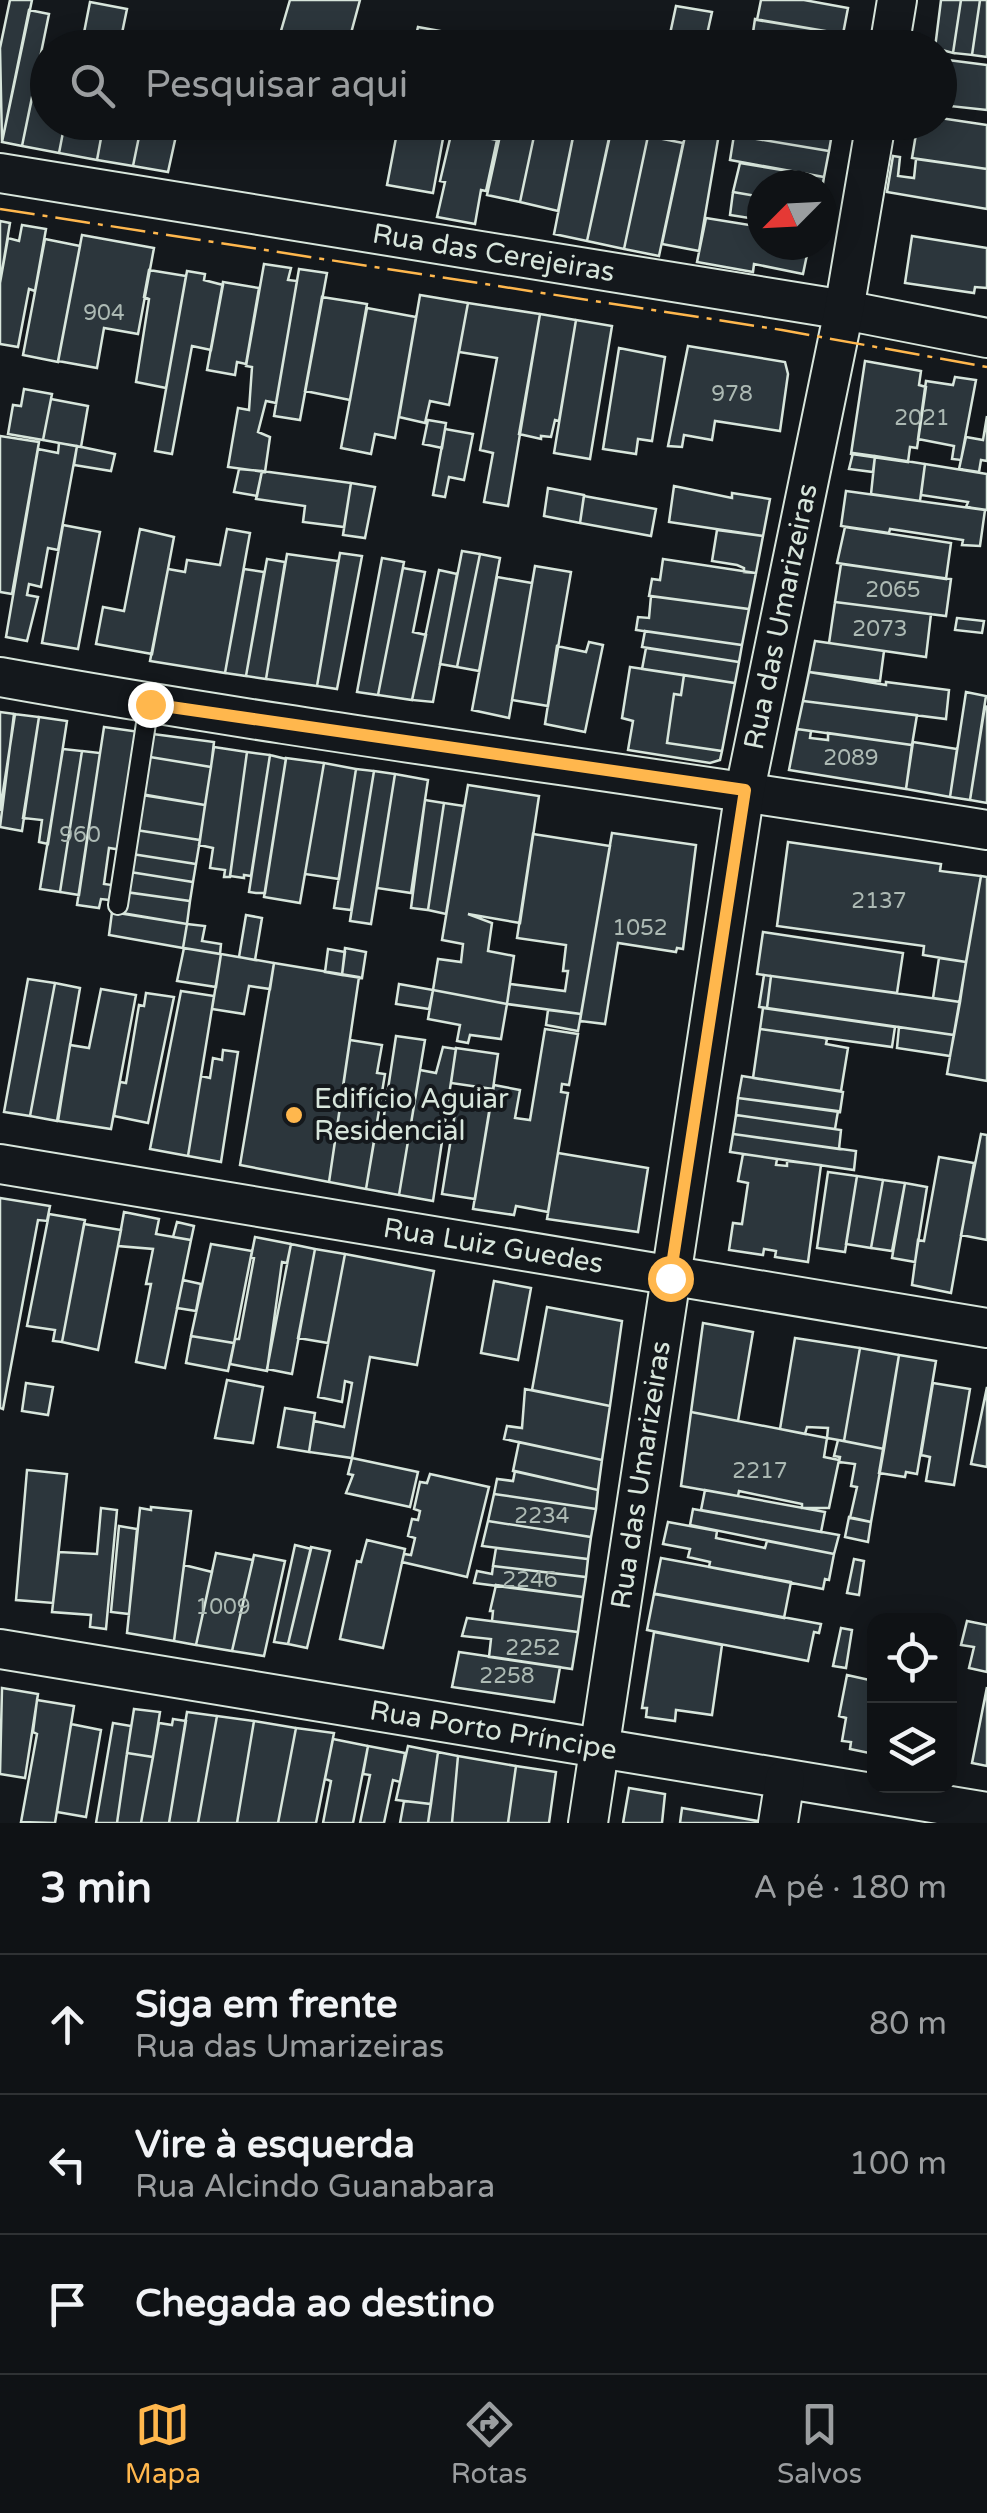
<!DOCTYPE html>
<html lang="pt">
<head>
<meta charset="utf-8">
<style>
  body { margin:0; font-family:"Varela Round",sans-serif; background:#181b1e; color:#f1f3f6 }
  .controls { position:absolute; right:30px; bottom:30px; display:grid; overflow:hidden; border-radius:20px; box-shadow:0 5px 25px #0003 }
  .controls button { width:90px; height:90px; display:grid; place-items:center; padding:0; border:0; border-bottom:2px solid #2f3234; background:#0f1215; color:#f1f3f6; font:50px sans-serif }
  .compass { position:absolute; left:747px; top:170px; width:90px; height:90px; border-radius:50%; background:#0f1215; box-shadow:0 5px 25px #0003; rotate:246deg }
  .stop { position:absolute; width:30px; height:30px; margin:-22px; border:8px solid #ffb74d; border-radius:50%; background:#fff }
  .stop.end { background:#ffb74d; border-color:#fff; box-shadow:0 2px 10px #0008 }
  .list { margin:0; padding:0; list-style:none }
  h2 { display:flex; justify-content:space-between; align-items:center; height:130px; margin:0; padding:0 40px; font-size:42px }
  h2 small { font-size:32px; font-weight:400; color:#9b9ea0 }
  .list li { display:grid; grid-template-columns:65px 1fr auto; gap:30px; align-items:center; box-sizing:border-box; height:140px; padding:0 40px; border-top:2px solid #2f3234 }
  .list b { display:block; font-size:38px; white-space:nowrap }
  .list p { margin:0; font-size:32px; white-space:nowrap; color:#9b9ea0 }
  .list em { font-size:32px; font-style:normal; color:#9b9ea0 }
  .icon { flex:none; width:55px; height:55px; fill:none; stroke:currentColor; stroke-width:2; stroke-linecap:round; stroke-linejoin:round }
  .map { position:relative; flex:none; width:987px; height:1823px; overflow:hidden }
  .search { position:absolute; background:#0f1215; box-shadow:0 5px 25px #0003; left:30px; right:30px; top:30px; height:110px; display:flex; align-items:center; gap:25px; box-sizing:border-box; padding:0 35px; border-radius:55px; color:#9b9ea0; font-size:38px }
  .sheet { height:550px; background:#0f1215 }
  nav { display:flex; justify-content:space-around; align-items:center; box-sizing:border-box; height:140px; border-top:2px solid #2f3234; background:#0f1215; font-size:28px; color:#9b9ea0 }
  nav a { display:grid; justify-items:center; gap:5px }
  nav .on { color:#ffb74d }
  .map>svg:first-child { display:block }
  .building { fill:#2c363c; stroke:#d8e6dc; stroke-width:2.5 }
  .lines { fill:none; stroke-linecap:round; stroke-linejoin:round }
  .service-casing { stroke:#d8e6dc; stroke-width:22 }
  .minor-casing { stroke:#d8e6dc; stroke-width:42 }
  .service { stroke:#14181c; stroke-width:18 }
  .minor { stroke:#14181c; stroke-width:38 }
  .power { stroke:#ffb74d; stroke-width:2.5; stroke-dasharray:35 8 5 8; stroke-linecap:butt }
  .route { stroke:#ffb74d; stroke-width:12 }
  .poi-dot { fill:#ffb74d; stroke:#14181c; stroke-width:4 }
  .labels { text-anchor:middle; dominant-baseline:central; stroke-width:8; stroke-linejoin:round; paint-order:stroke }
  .number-label { font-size:22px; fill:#adbab4 }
  .street-label { font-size:28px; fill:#d8e6dc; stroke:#14181c }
  .poi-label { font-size:28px; fill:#d8e6dc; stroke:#14181c; text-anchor:start }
</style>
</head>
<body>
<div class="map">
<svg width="987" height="1823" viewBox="0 0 987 1823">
  <rect width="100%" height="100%" fill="#14181c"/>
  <path class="building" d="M10 0H32L2 142 0 48Z
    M290 0H360L347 48H276Z
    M761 0H804L848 8 843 34 757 20Z
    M941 0H961L953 53 935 48Z
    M961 0H980L972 55 953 53Z
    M980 0H987V57L972 55Z
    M90 2 127 9 121 38H117L115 48H81Z
    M676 6 712 12 704 48H667Z
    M29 10 49 14 22 146 2 142Z
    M755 19 843 34 841 48H809L752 39Z
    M418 27 462 35 459 48H413Z
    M743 38 752 39 809 48H743Z
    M42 50 48 51V122H65L59 153 22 146Z
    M940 59 987 65V110L940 105Z
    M940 118 987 125V169L912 158 918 122H940Z
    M65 122H104L97 160 59 153Z
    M104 122H142L133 166 97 160Z
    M142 122H179L168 172 133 166Z
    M399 122H446L433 193 387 185Z
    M454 122H496L492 139 497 140 486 191 481 190 475 224 437 217 445 182 440 181Z
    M503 122H537L520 202 487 195Z
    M537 122H576L558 211 520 202Z
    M576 122H613L587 241 554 234Z
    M630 122H651L624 249 587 241 612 124 628 128Z
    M688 122H721L699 251 662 244Z
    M742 122H834L829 151 739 136Z
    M734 135 829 151 824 177 730 160Z
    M648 136 683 143 659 256 624 249Z
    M893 156 900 157 898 176 914 178 916 159 987 169V209L887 192Z
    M740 163 824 177 822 189V185H762V197L733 192Z
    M733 192 762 197V220L730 215Z
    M706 218 762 227V245H809L803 274 754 264 753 272 697 262Z
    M0 221 10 223 0 283Z
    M22 225 46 229 35 291 29 289 18 347 0 344V283L8 238 19 241Z
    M82 235 154 248 138 334 104 328 97 368 58 361Z
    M912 236 987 248V288L975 287 974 293 905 283Z
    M45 239 80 246 58 362 23 355Z
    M264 264 291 268 288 280 297 281 276 403 266 401 258 432 270 437 265 472 228 467 238 408 249 410 252 367 246 366Z
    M299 269 327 273 300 420 274 416Z
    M149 270 186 276 166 388 136 382 149 299 144 297Z
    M187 271 205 274 204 280 223 285 211 350 192 346 172 454 155 451Z
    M223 282 259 288 246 364 237 362 235 375 207 370Z
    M420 295 468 303 449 405 430 401 425 423 399 417Z
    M322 297 367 304 350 400 305 391Z
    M468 303 540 314 508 506 484 502 493 453 480 450 497 358 459 352Z
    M367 308 416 317 395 438 375 434 371 454 341 448Z
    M540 314 576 320 559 421 555 420 551 437 541 436V439L519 434Z
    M576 320 612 326 590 459 554 453Z
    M688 346 785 362 788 374 780 431 715 421 712 440 684 435 682 447 668 446Z
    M619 348 665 357 652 441 638 439 636 454 603 449Z
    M865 361 921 371 919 385 926 387 917 448 910 447 908 462 851 454Z
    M955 377 976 380 961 460 952 459 954 446 918 439 926 381 953 385Z
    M24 389 52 394 43 440 8 434 13 405 21 406Z
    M51 399 88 406 81 447 43 440Z
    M987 416V461L981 460 979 472 959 469 966 437 983 440Z
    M428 420 446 423 442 448 423 444Z
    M445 429 473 434 464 480 449 477 445 497 433 495Z
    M0 436 39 442 12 594 0 592Z
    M59 443 77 446 58 550 48 548 41 587 29 584 27 595 38 597 27 641 6 637 38 449 58 453Z
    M77 446 115 454 111 471 74 465Z
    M853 453 875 456 873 472 849 469Z
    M875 456 925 464 920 501 871 494Z
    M925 464 987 474V510L966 507 968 502 921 495Z
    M239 469 262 471 257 496 234 492Z
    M262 471 351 483 344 527 303 522 305 506 256 499Z
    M351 483 375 487 365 538 343 535Z
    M674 486 732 498V493L770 499 763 536 669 522Z
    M548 488 584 495 580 523 544 516Z
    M846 491 985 510 980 546 962 545 963 540 890 529 889 533 841 526Z
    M584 496 656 509 651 536 580 523Z
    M63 525 100 532 78 649 42 643Z
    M845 527 951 543 946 579 837 563Z
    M140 529 174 537 152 654 96 644 103 607 124 611Z
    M227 529 250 533 225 673 150 661 168 569 185 572 187 560 220 565Z
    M717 530 763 536 756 573 744 572V568L737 565 712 561Z
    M462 551 480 554 457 667 440 664Z
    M340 553 362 556 337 689 317 686Z
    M287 554 338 561 317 686 266 679Z
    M480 554 500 558 479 671 457 667Z
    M382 558 404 562 378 695 357 692Z
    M267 559 285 562 266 679 246 676Z
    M663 559 756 573 749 609 649 596 652 579 660 580Z
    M841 564 951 579 946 616 835 602Z
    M535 566 571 572 548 706 512 700Z
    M403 568 425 572 413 632 426 635 412 700 378 695Z
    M244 569 264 572 246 676 225 673Z
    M439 570 457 574 433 702 412 700Z
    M497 577 532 583 509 718 472 710Z
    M651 596 749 609 742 645 636 630 638 617 649 618Z
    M835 602 931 614 926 657 829 643Z
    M957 618 984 621 982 633 955 630Z
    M645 631 742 645 739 662 642 647Z
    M815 641 884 651 880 681 809 672Z
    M589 642 603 645 585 732 545 724 557 646 586 652Z
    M646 648 739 662 735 683 642 669Z
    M630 667 684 675 681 695 674 694 667 743 722 751 720 760 710 763 628 750 633 721 622 718Z
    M809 672 886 685V682L949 690 946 719 803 701Z
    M684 675 735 683 722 751 667 743 674 694 681 695Z
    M966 692 986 696 970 800 950 797Z
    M803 701 917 715 912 745 797 729Z
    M985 706 987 707V803L970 800Z
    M0 712 15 714 0 811Z
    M14 714 39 717 22 831 0 827Z
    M39 717 67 721 48 844 39 842 42 820 23 818Z
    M104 727 140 732 122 850 109 848 104 884 112 885 110 900 101 899 99 908 77 905Z
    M797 729 811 731 810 738 828 740V733L912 745 906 789 789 770Z
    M153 734 214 742 211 767 150 757Z
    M913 742 957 749 950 797 906 789Z
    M214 747 247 752 230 877H224L225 870 210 868 213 848 199 845Z
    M63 749 82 751 60 892 40 889Z
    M82 751 100 753 79 895 60 892Z
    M247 752 270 755 251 876 244 875V878L230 876Z
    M270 755 286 759 265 893H256L249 892Z
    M150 757 211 767 205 805 142 795Z
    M286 758 324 763 300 903 264 897Z
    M324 763 356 769 339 879 305 874Z
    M356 769 374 771 351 910 334 908Z
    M374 771 395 774 371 924 350 921Z
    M395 774 428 780 411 893 377 888Z
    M468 785 539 796 520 923 468 914 492 923 488 951 514 956 507 1004 433 990 438 959 461 962 463 944 442 940Z
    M141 794 205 805 200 840 136 830Z
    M425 800 444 803 428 910 411 908Z
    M444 803 464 806 446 914 428 910Z
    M136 830 200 840 196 864 132 854Z
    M612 833 696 845 683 949 677 948 676 952 618 943 605 1024 580 1021Z
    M533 834 610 846 581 1014 507 1004 510 984 565 991 568 971H563L566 945 517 938Z
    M788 842 941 864 940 871 981 876 966 962 923 955 924 946 777 926Z
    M132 854 196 864 193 882 130 872Z
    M130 872 193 882 190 901 126 892Z
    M981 876 987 877V1081L947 1074Z
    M125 892 190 901 187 924 122 913Z
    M112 912 187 924 183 948 109 935Z
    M246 915 262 918 255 960 239 957Z
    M187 924 205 926 202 941 221 944 220 954 183 948Z
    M763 932 903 953 897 993 757 974Z
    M184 948 221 954 216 987 177 981Z
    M345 948 366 952 362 978 342 975Z
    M328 949 345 952 342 975 325 972Z
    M221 954 274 963 270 989 249 986 244 1014 212 1009Z
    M939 958 966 962 960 1002 933 998Z
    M274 963 359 977 329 1182 240 1165Z
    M764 975 771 976 767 1008 759 1007Z
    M771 976 960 1002 954 1035 767 1008Z
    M28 979 55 983 30 1116 4 1112Z
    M55 983 80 988 57 1121 30 1116Z
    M399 984 433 990 429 1009 396 1004Z
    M101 989 136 995 111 1129 58 1121 70 1045 89 1048Z
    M433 990 507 1004 501 1039 470 1035 468 1043 457 1041 460 1025 428 1019Z
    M181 991 214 996 188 1156 150 1149Z
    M146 993 174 997 148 1123 114 1116 120 1082 126 1083 139 1005 144 1006Z
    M763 1008 895 1027 892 1047 760 1029Z
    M548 1010 581 1014 578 1031 546 1025Z
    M899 1027 954 1035 950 1056 897 1048Z
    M545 1029 578 1034 569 1085 562 1084 561 1092 568 1093 548 1212 516 1206 514 1215 473 1209 494 1085 520 1090 515 1118 530 1120Z
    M760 1029 824 1038 827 1039 826 1044 848 1048 841 1091 753 1078Z
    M396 1036 425 1040 399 1195 366 1189 374 1142H380Z
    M350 1040 382 1045 377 1073 385 1074 366 1189 329 1182Z
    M443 1047 456 1049 433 1201 399 1195 420 1070 436 1073Z
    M456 1048 498 1054 493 1089 451 1083Z
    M223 1050 238 1052 221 1162 188 1156 201 1076 210 1078 213 1058 222 1060Z
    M742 1076 843 1092 840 1112 738 1098Z
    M738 1098 838 1111 835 1129 736 1115Z
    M457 1101 490 1106 475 1199 442 1194Z
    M736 1115 841 1130 839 1149 733 1134Z
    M733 1134 856 1151 854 1170 730 1152Z
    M981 1134 987 1135V1240L961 1235Z
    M558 1153 648 1168 638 1232 547 1219Z
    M743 1154 777 1159 776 1165 787 1166V1161L821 1165 808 1262 775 1257 776 1251 764 1249 763 1255 729 1250 733 1223 742 1224 748 1183 738 1181Z
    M939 1157 974 1163 951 1293 912 1285 918 1240 924 1241Z
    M828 1172 857 1176 845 1252 817 1248Z
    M857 1176 883 1180 871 1248 846 1244Z
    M883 1180 905 1183 892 1251 871 1248Z
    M905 1183 927 1187 915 1262 892 1258Z
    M0 1198 50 1206 47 1221 38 1220 3 1409 0 1408Z
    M124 1212 159 1219 156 1234 191 1240 165 1368 136 1362 151 1284H146L153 1249 118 1246Z
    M49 1214 85 1220 62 1342 53 1341 55 1330 27 1326Z
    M177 1222 194 1226 191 1240 173 1237Z
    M84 1224 121 1230 98 1350 62 1342Z
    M255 1237 291 1244 287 1263 282 1262 267 1371 230 1364 235 1339H239L254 1258 251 1257Z
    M211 1244 252 1251 234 1343 191 1336Z
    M291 1244 315 1249 292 1374 267 1369Z
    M315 1249 345 1254 328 1343 298 1338Z
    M345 1254 434 1271 417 1365 370 1357 352 1458 309 1452 314 1421 344 1427 352 1383 345 1381 342 1402 318 1397Z
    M183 1280 201 1284 196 1311 177 1308Z
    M494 1281 531 1288 518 1360 481 1353Z
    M547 1307 622 1321 610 1406 532 1390Z
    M703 1323 753 1332 738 1421 691 1412Z
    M191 1336 234 1343 228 1371 186 1363Z
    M795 1338 860 1348 844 1441 827 1438 828 1428 807 1427 805 1434 780 1429Z
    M860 1348 899 1355 884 1449 844 1441Z
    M899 1355 936 1361 917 1474 906 1472 905 1477 879 1473Z
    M227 1380 263 1387 253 1443 215 1438Z
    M26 1383 53 1387 48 1415 22 1411Z
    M933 1383 970 1389 954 1485 926 1481 930 1457 921 1455Z
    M987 1387V1467L971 1464Z
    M525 1389 610 1406 602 1460 504 1439 507 1426 522 1428Z
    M285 1408 315 1413 309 1452 278 1447Z
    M691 1412 827 1438 824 1457 839 1460 829 1508H802V1504L739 1491 738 1496 681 1486Z
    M838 1440 884 1449 871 1522 850 1518 857 1487 851 1486 855 1464 839 1462 840 1457 834 1456Z
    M519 1442 602 1460 598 1490 513 1471Z
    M352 1458 418 1472 410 1507 346 1493 353 1475 348 1474Z
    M27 1470 67 1474 53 1603 16 1600Z
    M515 1471 598 1490 596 1509 494 1494 497 1479 513 1481Z
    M430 1474 489 1487 467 1577 402 1562 404 1554 411 1555 415 1538 408 1536 412 1519 418 1520 420 1511 414 1509 420 1482 427 1483Z
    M705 1490 825 1512 821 1532 701 1510Z
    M494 1494 596 1509 591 1537 488 1521Z
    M151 1507 191 1511 174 1641 127 1633 140 1508 151 1510Z
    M101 1508 117 1510 106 1629 90 1627 91 1615 52 1612 59 1552 97 1554Z
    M693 1509 839 1535 834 1554 690 1525Z
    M849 1517 871 1522 868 1542 845 1537Z
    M488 1521 591 1537 588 1559 482 1546Z
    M668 1522 717 1531 716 1538 765 1548 767 1541 834 1554 829 1580 825 1579 823 1589 709 1567 710 1562 688 1557 690 1549 663 1544Z
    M119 1526 137 1529 129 1614 111 1612Z
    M367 1540 405 1549 383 1648 340 1639 357 1561 361 1562Z
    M295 1545 311 1549 288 1644 274 1642Z
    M311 1547 330 1551 307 1648 288 1644Z
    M496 1548 588 1559 586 1577 493 1566Z
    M216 1553 253 1560 232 1651 196 1645Z
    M254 1555 285 1561 264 1656 232 1651Z
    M661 1558 791 1582 784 1618 654 1594Z
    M854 1559 864 1561 859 1595 847 1593Z
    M184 1565 212 1572 196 1645 174 1641Z
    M493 1566 586 1577 583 1597 474 1583 477 1571 492 1574Z
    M496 1585 583 1597 578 1632 492 1621 493 1611H490Z
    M654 1594H657L821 1624 819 1633 814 1632 808 1661 647 1630Z
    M467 1618 578 1632 572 1669 489 1657 491 1639 462 1636Z
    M967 1621 987 1625V1672L969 1668 974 1647 961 1645Z
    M841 1628 852 1630 846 1668 833 1666Z
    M654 1632 722 1645 712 1715 676 1710 675 1721 646 1717 647 1708H642Z
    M459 1652 560 1667 554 1702 452 1687Z
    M847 1675 874 1681V1754L850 1749 851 1742 842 1741 846 1718 839 1716Z
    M987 1687V1766L972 1763Z
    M2 1688 38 1694 25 1778 0 1774Z
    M37 1700 74 1706 55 1823 21 1822 37 1734 33 1732Z
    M134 1709 160 1712 153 1757 127 1753Z
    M187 1712 217 1716 198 1823H169Z
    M217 1716 254 1721 237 1823H198Z
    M173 1719 186 1721 169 1823H141L159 1723 172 1725Z
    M254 1721 296 1728 278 1823H237Z
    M113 1723 131 1726 117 1823H96Z
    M71 1724 101 1730 86 1817 57 1812Z
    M296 1728 334 1733 316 1823H278Z
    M333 1739 368 1746 353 1823H323L331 1781 325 1779Z
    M368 1746 405 1753 400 1782 393 1780 384 1823H360L370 1775 363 1774Z
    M408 1746 438 1752 431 1804 396 1800Z
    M438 1752 458 1756 452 1823H428Z
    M127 1753 153 1757 141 1823H117Z
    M458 1756 516 1766 508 1823H452Z
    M516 1766 556 1772 549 1823H508Z
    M629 1788 665 1794 662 1823H623Z
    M404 1801 431 1804 428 1823H400Z
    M682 1808 758 1821 757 1823H680Z"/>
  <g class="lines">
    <g class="service-casing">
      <path id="service" d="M118 905 149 704"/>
    </g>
    <g class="minor-casing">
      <g id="minor">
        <path d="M889 48 897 0"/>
        <path id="s1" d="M0 173 839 309 987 338"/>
        <path d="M0 677C328 736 659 776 987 830"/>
        <path id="s2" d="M0 1164 987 1328"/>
        <path id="s3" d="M0 1649 987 1812"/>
        <path id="s4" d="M588 1823 745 790 844 310 876 122"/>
        <path d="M778 1823 785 1779"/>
      </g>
    </g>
    <use href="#service" class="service"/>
    <use href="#minor" class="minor"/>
    <path class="power" d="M0 209 782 330 987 367"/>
  </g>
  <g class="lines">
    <path class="route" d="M150 704 745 790 670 1278"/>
  </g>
  <circle class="poi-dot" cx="294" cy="1115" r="10"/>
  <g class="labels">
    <g class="number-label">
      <text x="104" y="313">904</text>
      <text x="732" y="394">978</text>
      <text x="922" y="418">2021</text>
      <text x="893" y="590">2065</text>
      <text x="880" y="629">2073</text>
      <text x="851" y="758">2089</text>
      <text x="80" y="835">960</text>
      <text x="879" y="901">2137</text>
      <text x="640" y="928">1052</text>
      <text x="760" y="1471">2217</text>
      <text x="542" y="1516">2234</text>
      <text x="530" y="1580">2246</text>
      <text x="223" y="1607">1009</text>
      <text x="533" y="1648">2252</text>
      <text x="507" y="1676">2258</text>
    </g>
    <g class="street-label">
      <text stroke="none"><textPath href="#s1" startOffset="500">Rua das Cerejeiras</textPath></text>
      <text stroke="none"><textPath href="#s4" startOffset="1222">Rua das Umarizeiras</textPath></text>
      <text stroke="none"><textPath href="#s2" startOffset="500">Rua Luiz Guedes</textPath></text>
      <text stroke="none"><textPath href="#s4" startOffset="352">Rua das Umarizeiras</textPath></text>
      <text stroke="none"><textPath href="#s3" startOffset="500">Rua Porto Príncipe</textPath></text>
    </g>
    <g class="poi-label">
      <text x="314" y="1099">Edifício Aguiar<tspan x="314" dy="32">Residencial</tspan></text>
    </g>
  </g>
</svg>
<div class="controls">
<button><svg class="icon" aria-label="locate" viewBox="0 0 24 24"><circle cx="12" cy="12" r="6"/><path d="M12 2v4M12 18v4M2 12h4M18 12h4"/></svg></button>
<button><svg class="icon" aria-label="layers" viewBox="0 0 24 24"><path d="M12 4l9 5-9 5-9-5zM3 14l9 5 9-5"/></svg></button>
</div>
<svg class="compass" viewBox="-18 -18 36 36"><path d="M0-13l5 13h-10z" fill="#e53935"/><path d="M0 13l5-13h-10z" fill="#9b9ea0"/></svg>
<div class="stop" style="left:670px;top:1278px"></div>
<div class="stop end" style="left:150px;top:704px"></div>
<div class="search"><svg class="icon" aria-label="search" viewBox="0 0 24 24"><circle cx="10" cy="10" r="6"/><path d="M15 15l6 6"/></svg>Pesquisar aqui</div>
</div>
<section class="sheet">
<h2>3 min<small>A pé · 180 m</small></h2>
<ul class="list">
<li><svg class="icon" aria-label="ahead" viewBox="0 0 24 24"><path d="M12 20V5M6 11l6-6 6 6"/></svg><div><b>Siga em frente</b><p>Rua das Umarizeiras</p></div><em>80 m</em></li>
<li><svg class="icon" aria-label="left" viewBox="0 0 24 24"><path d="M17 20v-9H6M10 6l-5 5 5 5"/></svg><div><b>Vire à esquerda</b><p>Rua Alcindo Guanabara</p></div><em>100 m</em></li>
<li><svg class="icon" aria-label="arrive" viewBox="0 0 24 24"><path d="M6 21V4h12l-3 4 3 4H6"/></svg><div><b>Chegada ao destino</b></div></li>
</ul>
</section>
<nav>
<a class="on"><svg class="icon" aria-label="map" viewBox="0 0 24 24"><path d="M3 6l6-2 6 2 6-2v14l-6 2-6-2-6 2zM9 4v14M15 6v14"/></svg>Mapa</a>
<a><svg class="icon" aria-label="directions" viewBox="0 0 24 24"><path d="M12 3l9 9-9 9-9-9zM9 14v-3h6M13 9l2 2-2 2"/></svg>Rotas</a>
<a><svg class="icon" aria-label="saved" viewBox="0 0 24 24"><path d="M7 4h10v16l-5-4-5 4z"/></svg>Salvos</a>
</nav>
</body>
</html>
